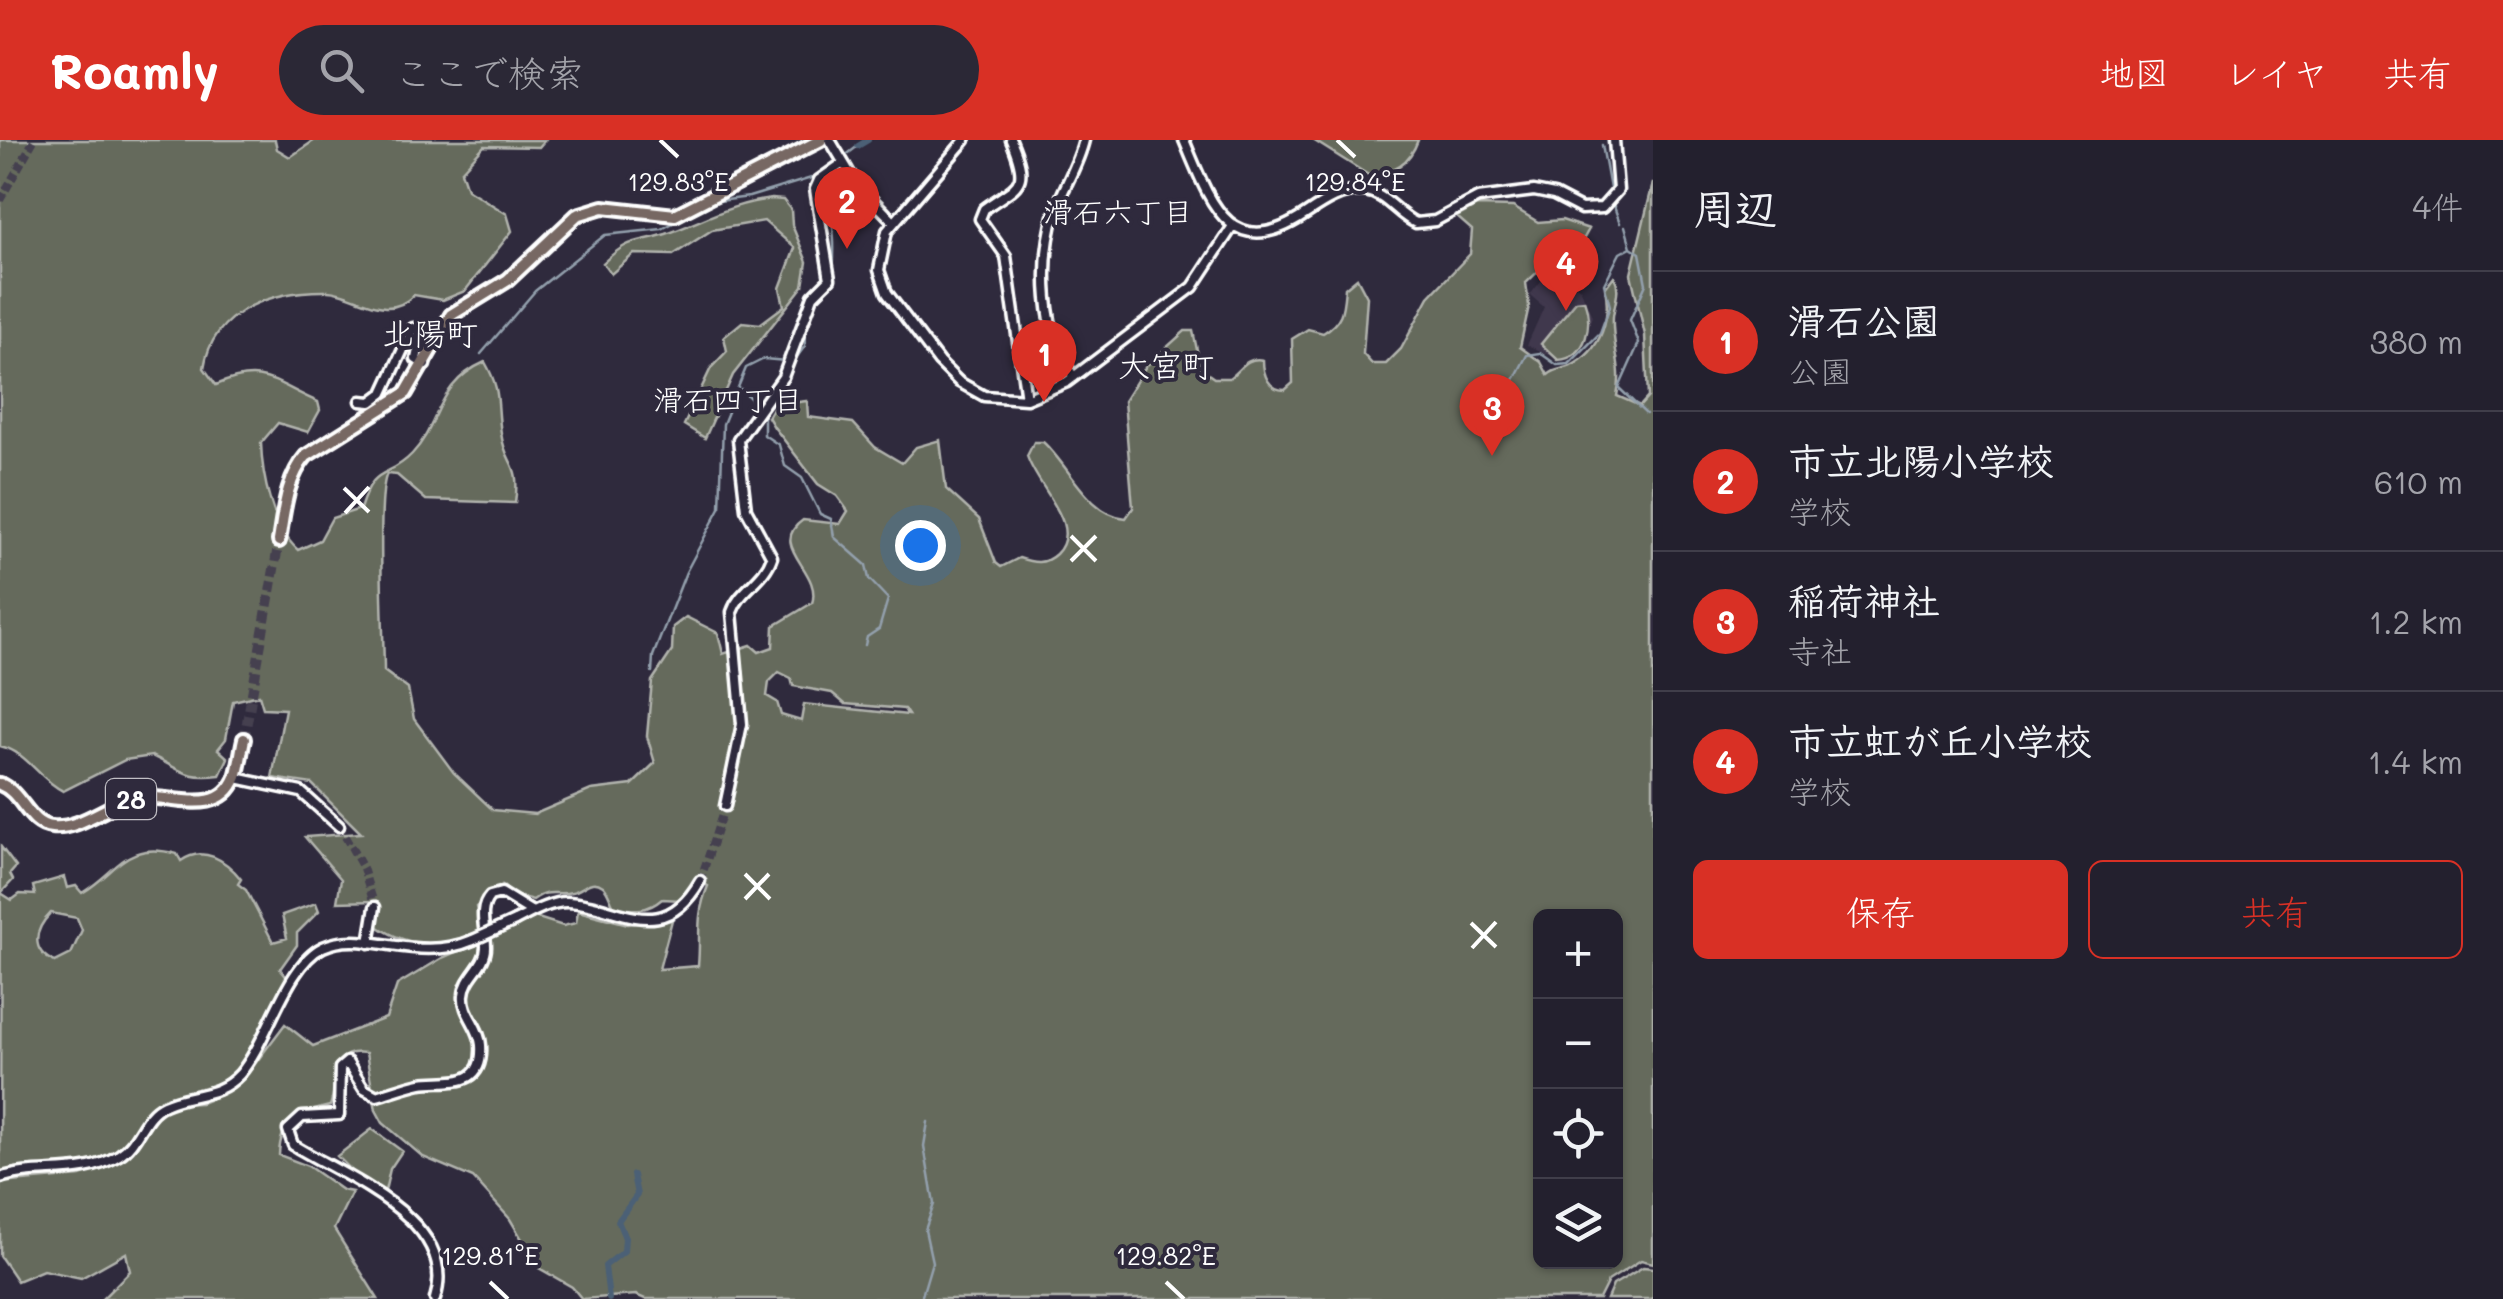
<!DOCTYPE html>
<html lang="ja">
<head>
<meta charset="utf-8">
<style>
  body { margin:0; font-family:Mali,"Klee One",sans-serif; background:#2b2836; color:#f1f3f6 }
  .controls { position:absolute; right:30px; bottom:30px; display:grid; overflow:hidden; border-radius:15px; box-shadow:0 2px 8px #0004 }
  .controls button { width:90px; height:90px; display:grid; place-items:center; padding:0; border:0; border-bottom:2px solid #403e4a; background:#23202e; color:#f1f3f6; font:50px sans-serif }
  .you { position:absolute; left:920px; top:405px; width:35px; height:35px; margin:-25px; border:8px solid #fff; border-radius:50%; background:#1a73e8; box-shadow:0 0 0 15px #1a73e833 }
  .badge { display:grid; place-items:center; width:65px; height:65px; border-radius:50%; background:#d93025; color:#fff; font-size:32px; font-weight:700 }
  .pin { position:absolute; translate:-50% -82px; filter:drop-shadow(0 2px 5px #0008) }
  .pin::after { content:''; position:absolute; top:52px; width:35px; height:30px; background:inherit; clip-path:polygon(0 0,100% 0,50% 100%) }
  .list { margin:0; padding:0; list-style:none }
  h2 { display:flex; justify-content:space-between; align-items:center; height:130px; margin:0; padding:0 40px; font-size:42px }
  h2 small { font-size:32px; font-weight:400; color:#a3a3aa }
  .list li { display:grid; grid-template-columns:65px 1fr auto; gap:30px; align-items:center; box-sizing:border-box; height:140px; padding:0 40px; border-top:2px solid #403e4a }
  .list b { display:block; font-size:38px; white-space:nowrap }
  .list p { margin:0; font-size:32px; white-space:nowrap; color:#a3a3aa }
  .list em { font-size:32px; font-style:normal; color:#a3a3aa }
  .actions { display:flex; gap:20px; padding:30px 40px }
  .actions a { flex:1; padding:22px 0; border:2px solid #d93025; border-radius:15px; text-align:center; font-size:35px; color:#d93025 }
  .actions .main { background:#d93025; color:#fff }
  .icon { flex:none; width:55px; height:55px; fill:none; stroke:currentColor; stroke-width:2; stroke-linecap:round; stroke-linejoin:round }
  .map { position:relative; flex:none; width:1653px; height:1159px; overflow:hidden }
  header { display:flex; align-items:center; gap:60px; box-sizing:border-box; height:140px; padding:0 50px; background:#d93025; color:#fff }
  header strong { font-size:48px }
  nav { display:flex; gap:55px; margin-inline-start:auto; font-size:35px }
  .search { width:700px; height:90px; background:#2b2836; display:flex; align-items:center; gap:25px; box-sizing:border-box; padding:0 35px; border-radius:55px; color:#a3a3aa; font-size:38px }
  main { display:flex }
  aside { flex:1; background:#23202e }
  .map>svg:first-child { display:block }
  .built { fill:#41384d }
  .green { fill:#656a5c; stroke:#b2b4ae; stroke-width:2.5; fill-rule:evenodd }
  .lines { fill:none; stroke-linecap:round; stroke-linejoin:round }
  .stream { stroke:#93a0ad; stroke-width:2.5 }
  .river { stroke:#4b6176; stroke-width:6 }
  .secondary-tunnel { stroke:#443f50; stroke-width:8; stroke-dasharray:8 4; stroke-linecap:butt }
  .primary-tunnel { stroke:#443f50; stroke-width:10; stroke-dasharray:10 5; stroke-linecap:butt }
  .secondary-casing { stroke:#fff; stroke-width:15 }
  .primary-casing { stroke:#fff; stroke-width:18 }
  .secondary { stroke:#2f2a3d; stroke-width:8 }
  .primary { stroke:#776864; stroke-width:10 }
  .secondary-bridge-casing { stroke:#fff; stroke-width:15; stroke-linecap:butt }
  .secondary-bridge { stroke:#2f2a3d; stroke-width:8 }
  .ticks { fill:none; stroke:#fff; stroke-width:4 }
  .labels { text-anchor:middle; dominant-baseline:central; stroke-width:8; stroke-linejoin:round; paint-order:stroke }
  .shield { fill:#2f2a3d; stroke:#c1bfc5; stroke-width:2.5 }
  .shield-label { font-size:25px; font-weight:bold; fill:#fff }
  .neighbourhood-label { font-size:30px; fill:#fff; stroke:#2f2a3d }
  .quarter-label { font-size:32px; fill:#fff; stroke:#2f2a3d }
  .ticks-label { font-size:25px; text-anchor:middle; fill:#fff; stroke:#2f2a3d; stroke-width:8; stroke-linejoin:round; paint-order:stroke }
</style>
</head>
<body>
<header>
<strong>Roamly</strong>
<div class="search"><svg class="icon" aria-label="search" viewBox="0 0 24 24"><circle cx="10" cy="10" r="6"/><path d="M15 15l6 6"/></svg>ここで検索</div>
<nav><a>地図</a><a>レイヤ</a><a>共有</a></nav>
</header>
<main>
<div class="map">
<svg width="1653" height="1159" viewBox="0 0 1653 1159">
  <rect width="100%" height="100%" fill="#2f2a3d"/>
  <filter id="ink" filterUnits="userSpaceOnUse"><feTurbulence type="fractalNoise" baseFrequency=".01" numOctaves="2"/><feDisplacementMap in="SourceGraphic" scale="20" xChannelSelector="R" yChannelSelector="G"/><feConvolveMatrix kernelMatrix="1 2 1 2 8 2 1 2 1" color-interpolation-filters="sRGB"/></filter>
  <g filter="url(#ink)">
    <path class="built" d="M1552 127 1580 148 1592 176 1581 210 1564 221 1527 205 1544 167 1530 155Z"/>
    <path class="green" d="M0 0H275L277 9 290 17 315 0H545L539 7 484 6 461 31 467 49 507 74 512 91 465 151 443 160 414 155C385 184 356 152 328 151 274 150 213 169 204 228L216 245C264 224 275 244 318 262L320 270 308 292 278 283 261 303C262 336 272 387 298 410L320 400 332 378 360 369C375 322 386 341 412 314 441 284 435 244 485 222 502 252 496 262 501 293 506 328 521 320 515 363L426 360 397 335 387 334C376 351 384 501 384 531L408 549 414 579 454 633 493 670 535 674 591 650 632 645 655 623 647 596 652 541 672 511 673 487 686 477 718 493 723 514 751 505 759 512 773 507 774 486 812 463C823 431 766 406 803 380L840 384 848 371 837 356 818 344 774 287 768 277 775 265 807 261 808 277 853 283 875 307 902 323 916 307 940 300 946 349 979 379 996 423 1001 427 1019 418C1034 423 1044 425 1056 414 1084 386 1037 348 1027 316L1034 302H1043C1069 325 1088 375 1126 378L1133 368 1124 261 1146 226 1185 191H1193L1201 229 1214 238H1229C1241 229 1247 216 1263 220 1263 235 1269 250 1285 250L1293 243 1292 199 1308 189 1323 193C1343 181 1343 170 1345 148L1357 138 1367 157 1363 214 1372 224H1386L1401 209 1429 157 1470 114 1472 90 1457 77 1477 66 1513 67 1538 82 1562 80 1589 89 1584 98 1557 102 1553 117 1526 143 1529 166 1520 207 1541 222 1548 235C1556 228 1562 230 1571 226 1602 210 1611 178 1605 148L1614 136C1621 149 1615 161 1613 176 1611 206 1624 226 1617 256L1640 266 1648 257 1645 195 1631 134 1653 43V1123L1641 1120 1608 1141 1599 1159H645L636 1155 582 1159 572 1147 539 1128 510 1079 473 1038 423 1017 383 983 376 970 366 913C327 908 339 943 330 966 299 973 280 980 279 1015L308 1026 342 1050 352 1052 334 1089 378 1159H102L130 1131 126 1113 81 1138 43 1130 17 1141 0 1116V1043L80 1036 119 1021 137 1005 156 974 174 964 201 963 224 953 245 937 285 884 313 906 386 878 397 845 442 818 535 777 563 786 576 783 578 771 628 784 672 780 659 829 698 826C701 793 695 778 708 746L696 739 682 760 662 759C647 772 635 770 615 768 610 761 609 751 603 746 590 737 584 750 572 752 555 756 549 748 533 760L513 755 502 745 476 767 481 791C442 807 413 810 377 786L376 761 337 762 341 739 305 697 361 693 312 644 272 638 285 569 263 568 259 555 233 561 226 599 218 609 228 618 220 635C184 639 182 630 152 616L125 620 63 651C39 640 28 612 0 606ZM779 532 791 538 793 546 832 553 845 564 904 569 908 575 804 564 801 581 781 575 777 562 767 556 769 542ZM1540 776H1616V1122H1540Z
      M1313 0H1418C1409 25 1395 30 1370 36Z
      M772 59 783 60 791 70 792 85 807 122 803 146 733 235 705 298 684 285 711 228 727 211 724 197 742 182 760 184 784 166 780 148 795 108 764 81 712 90 673 115 634 114 611 134 603 123C630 97 635 104 666 94 703 81 732 63 772 59Z
      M1584 160C1593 183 1588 218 1558 220L1541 204 1576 161Z
      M1 707 16 727 10 734 13 740 1 753 12 760 20 754 35 755 33 746 64 737 67 748 76 746 82 753C120 730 125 700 177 714L181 721C203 705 226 720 241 739L238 744 246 750 273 802 287 798 282 775 316 763 319 771 297 793V805L280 829 289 840C267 881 248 936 201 952 183 958 164 954 150 968 143 975 140 986 135 995 124 1014 96 1023 76 1028 51 1035 26 1027 0 1036ZM51 773 77 778 82 790 71 814 55 822C30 811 34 790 51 773Z
      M372 989 402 1011 390 1029 385 1051 357 1036 337 1016Z
      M1643 1127 1653 1128V1159H1607L1613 1145Z"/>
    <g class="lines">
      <path class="stream" d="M1602 5 1611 54
        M845 16 858 6
        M1613 64 1620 83
        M1625 86 1631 107 1640 113 1646 144 1630 180 1639 203 1619 248 1646 274
        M824 150C842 136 832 62 825 39
        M481 214 535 151 605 95 662 89 712 62 749 57 818 36
        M794 221 805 206 806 183
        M741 249 764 272V295L779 305 785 326 802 338 820 374 831 379 834 397 866 425 869 439 888 459 879 489 867 497 865 505
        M1492 293V282L1527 215 1540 213 1557 225 1569 224 1600 193 1610 166 1604 144 1620 113 1631 107
        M652 532 653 516 686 432 720 368 723 284 746 228 764 219 786 221
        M921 1159 932 1122 925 1090 934 1064 924 1006 928 982"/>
      <path class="river" d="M858 6 868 0
        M609 1159 605 1126 624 1111 625 1098 618 1081 637 1055 633 1035"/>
      <path class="secondary-tunnel" d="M0 60 34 0
        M339 686 363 728 375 767
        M700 741 725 666"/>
      <path class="primary-tunnel" d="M244 599 279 401"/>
      <g class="secondary-casing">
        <path id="secondary" d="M830 0 855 42 894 82
          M965 0 887 91 879 130 887 153 939 222 959 242 984 256 1026 259 1067 242 1193 147 1233 86
          M1011 0C1031 48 1018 44 984 69L980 79 1006 116 1026 259
          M1184 0C1210 62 1230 125 1306 74 1324 62 1342 50 1364 51 1386 53 1397 75 1416 83L1435 81 1478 58 1534 51 1554 55 1581 69 1602 68 1618 50 1614 0
          M1074 237C1042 194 1040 123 1055 72 1063 47 1078 26 1084 0
          M361 261 371 262 383 253 413 188 422 193 416 219 425 225
          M236 638 301 652 339 686
          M725 666 742 584 732 472C740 449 764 441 772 417L746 369 738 300 783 237 813 156 830 139 815 49 819 40 843 23
          M515 781C531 773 549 762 567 762 618 763 661 809 700 741
          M369 803 375 767
          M0 1038C40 1025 81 1039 119 1015 140 1002 142 975 164 965 192 952 217 959 240 934 268 901 286 825 323 807 365 787 415 825 473 800
          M435 1159C460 1080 346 1038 293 1005L288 990 302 977 339 975 340 928 347 922 364 949 377 956C391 952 406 946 421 943 448 939 484 950 481 905 480 887 462 873 464 855 465 836 486 826 486 807 486 789 477 770 490 756L501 753 532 772"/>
      </g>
      <g class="primary-casing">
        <path id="primary" d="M279 401C284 372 286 339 306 316L406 253 451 175 508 140 577 75 603 67 675 75 821 0
          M0 644C22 652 28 685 52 687 78 690 106 666 131 659 163 650 218 682 236 637 240 625 241 611 244 599"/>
      </g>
      <use href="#secondary" class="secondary"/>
      <use href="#primary" class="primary"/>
      <g class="secondary-bridge-casing">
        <path id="secondary-bridge" d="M473 800 515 781"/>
      </g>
      <use href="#secondary-bridge" class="secondary-bridge"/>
    </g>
  </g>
  <path class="ticks" d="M660 0 678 17M1337 0 1355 17M344 348 369 372M345 373 369 347M1071 396 1096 421M1071 421 1096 396M745 734 770 759M745 759 769 734M1471 783 1496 807M1472 808 1496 782M490 1142 508 1159M1166 1142 1184 1159"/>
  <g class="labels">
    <rect class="shield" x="106" y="639" width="50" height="40" rx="8"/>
    <g class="shield-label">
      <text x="131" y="659">28</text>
    </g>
    <g class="neighbourhood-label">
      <text x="1118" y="71">滑石六丁目</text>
      <text x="728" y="259">滑石四丁目</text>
    </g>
    <g class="quarter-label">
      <text x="430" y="192">北陽町</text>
      <text x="1166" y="224">大宮町</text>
    </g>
  </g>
  <g class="ticks-label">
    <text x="678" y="51">129.83°E</text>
    <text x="1355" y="51">129.84°E</text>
    <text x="490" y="1125">129.81°E</text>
    <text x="1166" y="1125">129.82°E</text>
  </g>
</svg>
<div class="controls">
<button>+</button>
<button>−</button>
<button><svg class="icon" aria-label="locate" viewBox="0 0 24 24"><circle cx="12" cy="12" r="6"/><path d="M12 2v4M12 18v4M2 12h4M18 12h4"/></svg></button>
<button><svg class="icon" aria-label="layers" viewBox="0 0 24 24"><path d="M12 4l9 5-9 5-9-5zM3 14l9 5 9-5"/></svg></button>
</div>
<div class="you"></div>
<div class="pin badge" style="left:1044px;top:262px">1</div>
<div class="pin badge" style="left:847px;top:109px">2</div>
<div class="pin badge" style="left:1492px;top:316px">3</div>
<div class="pin badge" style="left:1566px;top:171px">4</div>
</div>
<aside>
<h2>周辺<small>4件</small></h2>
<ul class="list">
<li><span class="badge">1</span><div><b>滑石公園</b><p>公園</p></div><em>380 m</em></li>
<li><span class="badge">2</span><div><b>市立北陽小学校</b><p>学校</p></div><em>610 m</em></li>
<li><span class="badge">3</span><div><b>稲荷神社</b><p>寺社</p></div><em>1.2 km</em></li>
<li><span class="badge">4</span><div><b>市立虹が丘小学校</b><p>学校</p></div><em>1.4 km</em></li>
</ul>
<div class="actions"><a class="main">保存</a><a>共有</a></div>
</aside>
</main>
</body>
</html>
